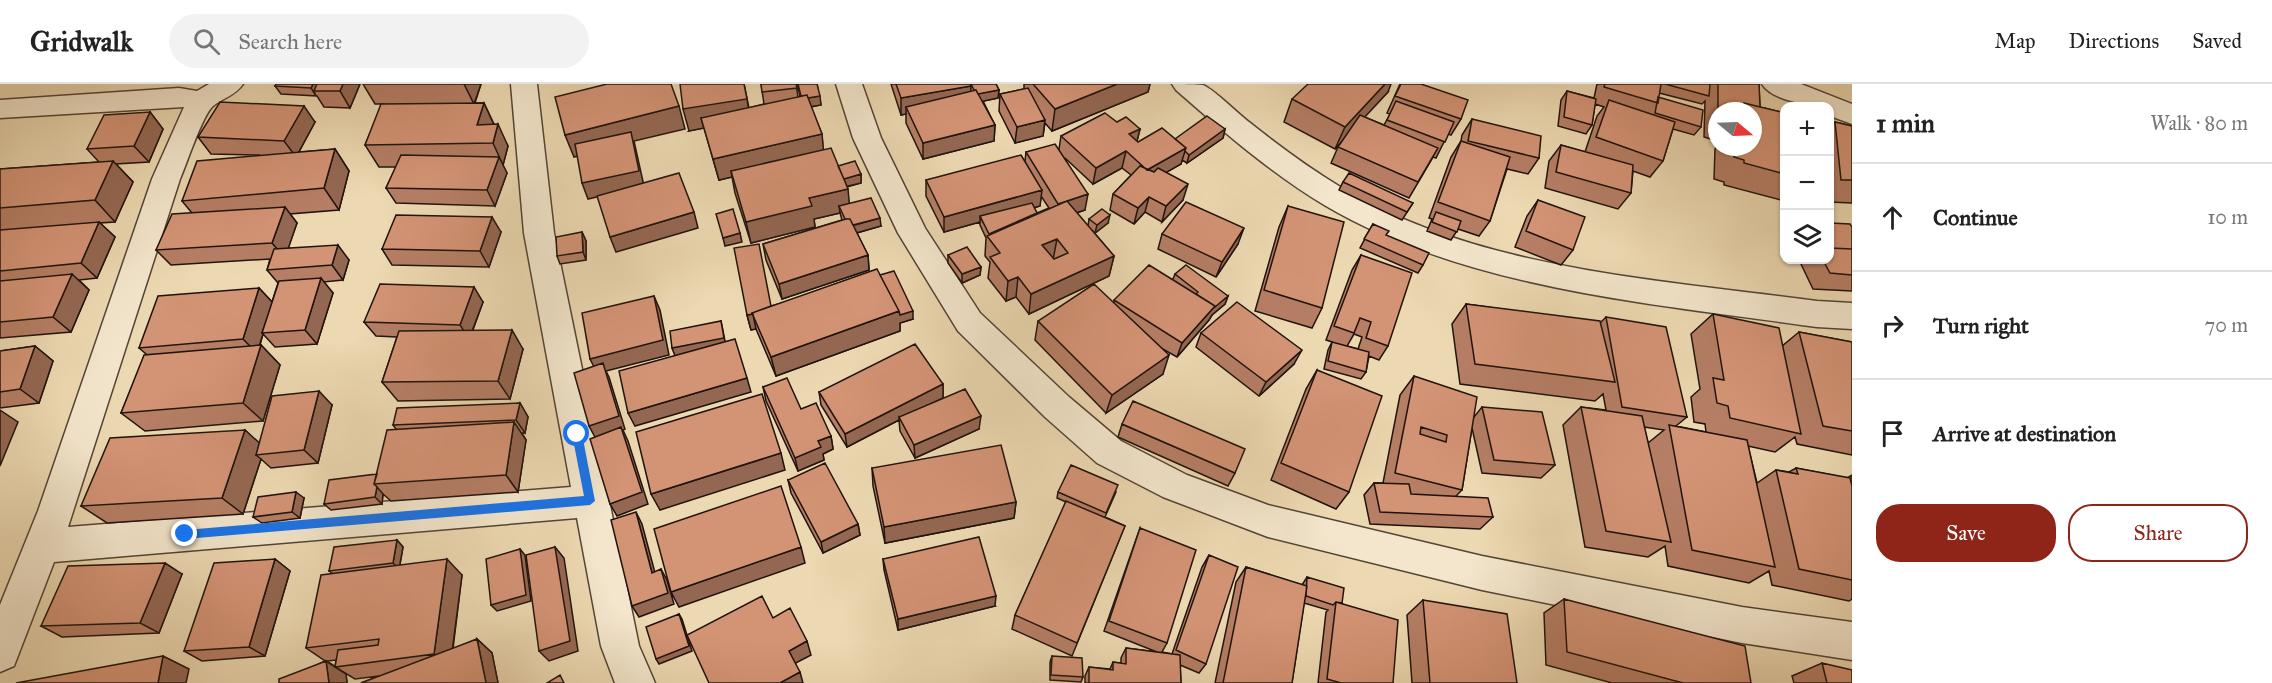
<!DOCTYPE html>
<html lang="en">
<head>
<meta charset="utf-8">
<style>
  body { margin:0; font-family:"IM FELL Great Primer",serif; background:#f2f2f2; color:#222 }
  .controls { position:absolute; right:18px; top:18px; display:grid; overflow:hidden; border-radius:12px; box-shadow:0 2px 4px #0004 }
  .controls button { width:54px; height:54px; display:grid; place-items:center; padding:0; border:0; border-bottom:2px solid #e0e0e0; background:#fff; color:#222; font:30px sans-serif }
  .compass { position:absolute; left:1708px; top:18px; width:54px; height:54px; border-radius:50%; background:#fff; box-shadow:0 2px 4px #0004; rotate:109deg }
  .stop { position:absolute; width:18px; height:18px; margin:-14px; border:4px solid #1a73e8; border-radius:50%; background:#fff }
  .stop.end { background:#1a73e8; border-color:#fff; box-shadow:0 2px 6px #0008 }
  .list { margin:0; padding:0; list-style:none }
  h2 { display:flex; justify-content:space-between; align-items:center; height:78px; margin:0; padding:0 24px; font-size:26px }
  h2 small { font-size:20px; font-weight:400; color:#767676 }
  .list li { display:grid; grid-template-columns:39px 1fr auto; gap:18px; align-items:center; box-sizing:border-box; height:108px; padding:0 24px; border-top:2px solid #e0e0e0 }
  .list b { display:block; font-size:22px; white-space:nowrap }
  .list em { font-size:20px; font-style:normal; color:#767676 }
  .actions { display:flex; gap:12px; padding:18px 24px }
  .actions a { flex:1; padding:14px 0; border:2px solid #8f2418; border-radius:24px; text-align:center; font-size:21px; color:#8f2418 }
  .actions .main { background:#8f2418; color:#fff }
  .icon { flex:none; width:33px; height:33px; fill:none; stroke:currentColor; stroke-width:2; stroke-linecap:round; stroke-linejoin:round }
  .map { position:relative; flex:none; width:1852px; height:599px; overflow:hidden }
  header { display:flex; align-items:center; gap:36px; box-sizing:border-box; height:84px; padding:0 30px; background:#fff; border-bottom:2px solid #e0e0e0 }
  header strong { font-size:28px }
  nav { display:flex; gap:33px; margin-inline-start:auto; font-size:21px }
  .search { width:420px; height:54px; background:#f2f2f2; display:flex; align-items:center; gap:15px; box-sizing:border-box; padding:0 21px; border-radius:33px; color:#767676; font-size:22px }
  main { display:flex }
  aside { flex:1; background:#fff }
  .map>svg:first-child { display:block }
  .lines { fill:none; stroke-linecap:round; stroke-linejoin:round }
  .minor-casing { stroke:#534436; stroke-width:3 }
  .minor { fill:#f3e6cc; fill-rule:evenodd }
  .wall { fill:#b57e65; stroke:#20130d; stroke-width:1.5; fill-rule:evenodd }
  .shaded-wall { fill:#946752; stroke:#20130d; stroke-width:1.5 }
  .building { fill:#d39375; stroke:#20130d; stroke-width:1.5; fill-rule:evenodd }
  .route { fill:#1a73e8 }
</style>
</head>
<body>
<header>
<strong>Gridwalk</strong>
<div class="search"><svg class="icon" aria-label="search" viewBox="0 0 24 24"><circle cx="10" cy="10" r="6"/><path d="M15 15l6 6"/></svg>Search here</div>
<nav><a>Map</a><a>Directions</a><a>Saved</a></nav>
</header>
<main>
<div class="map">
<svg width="1852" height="599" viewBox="0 0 1852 599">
  <rect width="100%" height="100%" fill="#ecd8b1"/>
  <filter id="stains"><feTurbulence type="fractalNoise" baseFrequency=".00333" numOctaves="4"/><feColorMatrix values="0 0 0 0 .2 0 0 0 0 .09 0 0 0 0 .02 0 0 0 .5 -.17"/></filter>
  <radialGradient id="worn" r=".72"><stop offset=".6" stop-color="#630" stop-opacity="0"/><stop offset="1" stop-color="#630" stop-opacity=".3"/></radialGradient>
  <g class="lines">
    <g class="minor-casing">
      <path id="minor" d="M209 0H243C236 11 223 14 213 22 202 32 187 79 180 95L68 443 571 403 524 149 511 0H537L554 149 639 562 655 599H615L601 562 577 434 54 478 14 582 0 588V521L38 427 152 95 184 23 0 34V16L179 4 197 7Z
        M836 0H862L881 54 925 144 980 229 1069 313 1121 357 1187 391 1268 421 1482 472 1742 523 1852 538V576L1742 559 1482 506 1268 453 1163 413 1097 379 1045 333 958 247 898 149 853 54Z
        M1172 0C1180 0 1196 0 1203 1 1216 7 1237 29 1249 38 1279 62 1309 84 1342 104 1479 186 1661 196 1817 217L1852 219V245L1817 243C1656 220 1469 206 1326 122 1272 90 1224 48 1176 6Z
        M1762 0H1801L1852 20V40L1830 32V22C1811 22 1772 17 1762 0Z"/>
    </g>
    <use href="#minor" class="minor"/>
  </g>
  <path class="wall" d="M360 0 350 24 324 23 317 12 281 10 275 2Z
    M363 0H481L475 19H484L494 40 508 62 503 81 507 89 495 122 396 119 386 104 396 83H379L365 61 383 20H375Z
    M744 0 749 24 764 20 761 0H796L798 13 800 12 797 0H817L821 21 811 23 822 50 823 65 838 82 861 90V99L847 103 849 120 881 142 857 149 868 171 869 186 782 215 766 176 763 160 842 136 840 129 814 135 815 143 751 159 735 109 732 93 719 96 704 44 689 47Z
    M891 0H996L999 6 998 14 983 17 995 41 994 57 923 75 906 39V30L901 31Z
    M1024 0H1150L1148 8 1052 47 1045 39 1043 52 1015 59 999 27 1000 10 1024 5Z
    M1400 0 1461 35 1451 51 1448 50 1436 74 1433 73 1409 114 1331 79 1338 63 1342 57 1335 65 1284 38 1292 15 1388 8 1364 33 1384 41 1390 30 1387 29Z
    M1597 0H1759L1760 23 1785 29V117L1724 101V98L1714 95 1715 65 1717 62 1753 63V27H1717V57L1704 53 1705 17 1702 20 1659 9 1658 13 1701 43 1694 51 1673 45 1663 77 1650 93 1633 87 1631 109 1618 125 1545 104 1549 77 1561 61 1585 68 1597 32 1604 23 1595 20 1592 41 1586 50 1558 42 1561 16 1567 7 1594 14Z
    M150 28 163 45 149 78 116 80 133 98 115 138 100 139 115 153 97 194 79 196 89 206 71 248 0 254V85L99 78 87 65Z
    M1472 35 1539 74 1528 90 1507 85 1490 137 1479 152 1458 145 1451 156 1427 147 1432 135 1429 134 1451 73 1461 57 1462 51Z
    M315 38 299 68 335 65 349 87 339 126 290 130 297 139 288 164 349 176 343 196 323 198 333 209 317 260 275 263 263 250 260 261H261L280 281 263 337 145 347 121 329 146 270 139 264 259 204 272 218 278 199 267 186 270 175 171 181 156 166 192 129 182 117 258 71 211 70 198 53Z
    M1117 38 1140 45 1137 57 1138 58 1175 55 1225 45 1223 54 1187 79 1182 76 1181 80 1166 88 1183 116 1162 138 1145 128 1134 140 1110 126 1113 110 1131 91 1122 84 1093 100 1065 74 1085 126 1077 129 1088 142 1089 135 1108 139 1095 149 1092 146 1114 172 1109 192 1029 230 1016 213 1006 217 988 194 990 178 985 172 986 154 980 141V138L944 148 926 112V96L1025 77 1026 68 1059 65 1061 52ZM1041 112 1049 124 1037 129 1034 124 1040 122Z
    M1835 38 1852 42V119L1830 118V43Z
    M1343 98 1413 119 1402 136 1339 106Z
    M1538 116 1573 166 1561 181 1515 163 1527 132Z
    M1288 122 1322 224 1312 244 1255 227 1279 143Z
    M1373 140 1423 181 1418 189 1360 164Z
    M1852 143V207L1813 205 1800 178 1803 176H1830Z
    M501 148 489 183 392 181 382 165Z
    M582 148 586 157V176L560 180 557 172Z
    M1162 150 1238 160 1216 193 1158 165Z
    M948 171 981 183 980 191 962 199 948 179Z
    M1361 171 1388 262 1379 276 1369 272 1366 288 1361 295 1324 285 1328 266 1332 258 1326 256 1352 186ZM1354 250 1362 253 1358 265 1347 262Z
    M1175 190 1228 212 1225 220 1212 231 1209 236 1177 273 1163 265V290L1106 329 1035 256 1038 237 1114 219V216L1173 195Z
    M880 191 913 235 900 239V247L776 292 756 245 751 246 747 231 771 222Z
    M483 218 473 246 523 265 510 315 398 317 382 298 397 253 376 252 364 238Z
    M1466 220 1600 239 1606 233 1687 333 1676 342 1706 348 1705 340 1694 338 1691 313 1700 305 1691 250 1713 230 1782 262 1799 248 1852 258V371L1797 360 1795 353 1775 368 1748 362 1757 399 1776 386 1789 388 1796 384 1847 394 1852 391V515L1849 517 1772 501 1769 487 1749 499 1668 482 1665 462 1648 473 1585 463 1563 341 1581 323 1606 326 1603 310 1595 317 1460 300 1452 240ZM1644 343 1664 346 1648 359Z
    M1201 249 1294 280 1259 312 1196 263Z
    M35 262 53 277 39 319 0 324V267Z
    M1317 286 1349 408 1336 425 1271 396 1306 305Z
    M1414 292 1474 333 1482 323 1555 381 1541 394 1482 389 1472 344 1462 406 1456 412 1493 433 1480 445 1370 440 1364 411 1374 399H1383L1400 311Z
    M943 300V314L934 318 979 345 915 374 900 347 899 336 847 363 821 321 819 308Z
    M763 303 801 325 831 352 833 365 823 370 824 376 798 387 766 317Z
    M520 319 528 333 525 349H522L526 356 518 408 391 417 383 410 382 420 331 426 324 420 377 390 396 345 393 341Z
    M332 321 318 379 271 384 261 375 243 430 107 439 81 422 245 346 259 360Z
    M1122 340 1235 389 1228 402 1118 353Z
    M872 384 1016 418 1014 434 885 459 873 402Z
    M788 396 858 440 860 451 823 469 791 409Z
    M1058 408H1116L1105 433 1125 442 1072 572 1012 545 1015 531 1066 418 1057 414Z
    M304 414 300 434 262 439 253 433Z
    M1140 444 1167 559 1162 568 1172 570 1202 483 1209 471 1206 580 1199 589 1180 581 1181 599H1085V592L1089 583 1110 585 1113 578 1121 579V574L1126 564 1157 568 1104 547Z
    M397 456 403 463 400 481 462 491 453 565 477 555 492 569 498 599H361L379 592 355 595 335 583 336 576 327 577 346 590 347 599H279L325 577 306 564 333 490 329 487Z
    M275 475 290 487 265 572 202 577 184 567Z
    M883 475 995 522 898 546 884 486Z
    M1246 483 1302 501 1307 493 1342 519 1393 599H1318L1326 528 1328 526 1304 519 1292 599H1215L1236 498Z
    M182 490 159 549 62 553 41 542Z
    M1564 515 1751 599H1612L1546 581 1544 529Z
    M1423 516 1517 599H1412L1407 531Z
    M1052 572 1083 593 1081 598 1050 596V578Z
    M1822 579 1852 599H1794L1792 592Z"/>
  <path class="shaded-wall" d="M313 0H324L314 7 316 12 311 4Z
    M343 0H360L350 24 340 7Z
    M464 0H481L474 20Z
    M744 0 751 37 701 34 704 44 689 47 683 25Z
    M1117 0H1150L1148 8 1052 47 1055 25Z
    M1385 0H1391L1388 8 1335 65 1345 43Z
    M971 2 970 18 906 23V30L901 31V14Z
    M999 6 998 14 975 19 976 10Z
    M820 12 821 21 803 24 802 15Z
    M484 19 494 41H477Z
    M304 22 315 38 296 73 284 57Z
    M679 22 685 45 634 57 644 102 588 115 582 99 633 58 574 73 565 51Z
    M150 28 163 45 149 78 134 62Z
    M1045 36 1043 52 1015 59 1017 43Z
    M498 40 508 62 503 81 493 59Z
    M995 41 994 57 923 75V59Z
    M1140 45 1136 61 1129 50Z
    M1225 45 1223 54 1187 79 1189 71Z
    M822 50 824 72 731 87 732 93 719 96 713 75Z
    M1186 64 1181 80 1143 102 1147 86Z
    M335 65 349 87 339 126 324 104Z
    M1126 67 1122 84 1093 100 1096 84Z
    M499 73 507 89 495 122 487 106Z
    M113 77 133 98 115 138 95 116Z
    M861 90V99L844 103 843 95Z
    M1188 100 1183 116 1162 138 1166 122Z
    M848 105 850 127 839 122 840 129 814 135 815 143 751 159 746 138 809 114Z
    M1042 106 1040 122 983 138 980 132V138L944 148V133Z
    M1088 110 1085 126 1056 135 1058 120Z
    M1149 113 1145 128 1134 140 1138 124Z
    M285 123 297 139 285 174 272 159Z
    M694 128 698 144 616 168 610 153Z
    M1110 131 1108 139 1095 149 1097 141Z
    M492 133 501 148 489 183 480 167Z
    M880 134 881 142 849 151 848 143Z
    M99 138 115 153 97 194 81 179Z
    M1244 144 1238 160 1216 193 1222 178Z
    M582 148 586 157V176L583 168Z
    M740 149 742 158 725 162 723 154Z
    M1057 155 1053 176 1042 161Z
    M338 161 349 176 343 196 332 181Z
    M868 171 869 186 782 215 779 200Z
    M1114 172 1109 192 1029 230 1031 210Z
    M981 183 980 191 962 199V190Z
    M72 190 89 206 71 248 53 233Z
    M1018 193 1016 213 1006 217 1008 197Z
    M321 194 333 209 317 260 305 246Z
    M474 203 483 218 469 255 460 241Z
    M259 204 273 219 262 249 263 250 257 269 243 255Z
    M654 212 660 226 669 271 606 287 609 293 625 345 623 346 628 357 648 420 617 432 610 420 596 355 589 342 597 289 590 275Z
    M1228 212 1225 220 1212 231 1209 236 1177 273 1182 259 1215 222Z
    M899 227H913V235L900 239V247L776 292 771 273Z
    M753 230 756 245 751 246 747 231Z
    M721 237 726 262 675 272 672 264Z
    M512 246 523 265 510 315 498 297Z
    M261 261 280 281 263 337 243 319Z
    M35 262 53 277 39 319 20 305Z
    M1302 266 1294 280 1259 312 1266 298Z
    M1169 271 1163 290 1106 329 1112 311Z
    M747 294 751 308 635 342 628 329Z
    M943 300V314L901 335 899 333V336L847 363 845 350Z
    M319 307 332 321 318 379 304 366Z
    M520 319 528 333 525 349 516 336Z
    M0 326 18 338 0 382Z
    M981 332 979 345 915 374 914 361Z
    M514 338 526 356 518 408 506 391Z
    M245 346 265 364 256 371 261 375 243 430 222 414Z
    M831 352 833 365 823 370 824 376 798 387 795 374 818 357Z
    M781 369 785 386 660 426 651 410Z
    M377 403 383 410 382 420 375 413Z
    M296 408 304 414 300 434 292 428Z
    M1016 418 1014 434 885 459 884 443Z
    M636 428 642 440 658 500 652 489Z
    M858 440 860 451 823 469 821 458Z
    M397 456 403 463 399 485 393 479Z
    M555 463 564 474 578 567 549 577 539 567Z
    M801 463 805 479 679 523 671 508Z
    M520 465 525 471 531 517 497 527 491 521Z
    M275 475 290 487 265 572 249 563Z
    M447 475 462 491 450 583 434 570Z
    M165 479 182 490 159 549 140 539Z
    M661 485 667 496 674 520 639 533 632 522Z
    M996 512 995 522 898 546V535Z
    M679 530 682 535 692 567 659 580 656 575Z
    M477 555 492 569 498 599H486Z
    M807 557 811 571 794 580 789 567Z
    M163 572 189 585 186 599H158Z
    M326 577 346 590 347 599H329Z
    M800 588 803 599H780Z"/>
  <path class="building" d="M276 0H313L311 4 275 2Z
    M317 0H343L340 7H314Z
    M607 0H671L679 22 565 51 555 13Z
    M680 0H744L747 15 683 25Z
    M761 0H796L797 4 762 8Z
    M798 0H817L820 12 808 14 807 11 801 12Z
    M896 0H970L971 2 901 14Z
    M971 0H996L999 6 978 10 976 6H974Z
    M1033 0H1117L1055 25Z
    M1308 0H1385L1345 43 1292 15Z
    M1401 0H1421L1468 16 1461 35 1395 12Z
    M1605 0H1661L1658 19 1604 3Z
    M1665 0H1710L1709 12Z
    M1718 0H1759L1760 23 1744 19 1740 24 1734 22V27H1718Z
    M1028 4 1045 36 1017 43 1000 10Z
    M976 6 995 41 923 59 906 23Z
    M1567 7 1596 15 1592 41 1564 33Z
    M807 11 822 50 713 75 701 34Z
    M1658 13 1703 26 1701 43 1655 29Z
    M1609 16 1675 38 1663 77 1596 53Z
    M1396 17 1454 38 1445 58 1387 36Z
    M220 18 304 22 284 57 198 53Z
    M484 19 477 41 498 40 493 59 365 61 381 20Z
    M1744 19 1785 29V90L1744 79V76L1734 73V63H1753V27H1744Z
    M150 28 134 62 87 65 104 31Z
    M1105 29 1117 38 1126 33 1140 45 1129 50 1138 58 1162 44 1186 64 1147 86 1126 67 1096 84 1061 52Z
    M1360 31 1438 64 1418 98 1338 63Z
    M1207 32 1225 45 1189 71 1185 67 1186 64 1175 55Z
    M1472 35 1541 52 1539 74 1468 57Z
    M1835 38 1852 42V96H1841Z
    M631 48 639 87 582 99 575 60Z
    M1461 57 1510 73 1490 137 1438 118Z
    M1055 60 1088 110 1058 120 1026 68Z
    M1561 61 1633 81 1631 109 1556 88Z
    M831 64 848 105 809 114 812 122 746 138 731 87Z
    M335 65 324 104 182 117 197 77Z
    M401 71 499 73 487 106 386 104Z
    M1021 71 1042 106 944 133 926 96Z
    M113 77 95 116 0 124V85Z
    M855 77 861 90 844 95 838 82Z
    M1140 82 1154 88 1158 84 1188 100 1166 122 1149 113 1138 124 1113 110Z
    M679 89 694 128 610 153 597 112Z
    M1349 89 1413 119 1407 128 1343 98Z
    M871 114 880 134 853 141 850 135H845L839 122Z
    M1538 116 1585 133 1573 166 1526 147Z
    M1067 117 1114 172 1031 210 1018 193 1008 197 990 173 1000 169 987 152ZM1057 155 1068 169 1054 175 1042 161Z
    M1186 118 1244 144 1222 178 1162 150Z
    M1032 119 1037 129 989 150 980 132Z
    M1288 122 1344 138 1322 224 1264 206Z
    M285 123 272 159 156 166 172 130Z
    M733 125 740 149 723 154 716 130Z
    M1102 125 1110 131 1097 141 1089 135Z
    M1436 128 1461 137 1457 148 1432 138Z
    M396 131 492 133 480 167 382 165Z
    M846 135H850L868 171 779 200 763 160Z
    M99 138 81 179 0 187V146Z
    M1830 139 1850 140 1852 143V165L1830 164Z
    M1373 140 1389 147 1386 151 1429 169 1423 181 1364 155Z
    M582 148 583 168 557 172 556 153Z
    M759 160 771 222 752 229 753 230 747 231 734 164Z
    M338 161 332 181 267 186 274 165Z
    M967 163 981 183 962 190 948 171Z
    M1830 164 1852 165V191L1830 189 1823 176H1830Z
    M1361 171 1412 189 1388 262 1366 254 1371 238 1360 234 1354 249 1334 242Z
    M1149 181 1215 222 1182 259 1114 216Z
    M1186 181 1228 212 1215 223V222L1196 210 1198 208 1175 190Z
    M877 185 899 227 771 273 752 229Z
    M894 187 913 227 900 231 899 227 880 191Z
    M72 190 53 233 0 238V197Z
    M321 194 305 246 262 249 279 197Z
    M380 200 474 203 460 241 364 238Z
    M1094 200 1169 271 1112 311 1038 237Z
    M259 204 243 255 139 264 158 212Z
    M654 212 663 256 590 275 582 229Z
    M1237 218 1302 266 1266 298 1201 249Z
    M1466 220 1600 237 1615 298 1475 280Z
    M1713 230 1779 244 1801 350 1730 334 1728 322 1717 319 1713 294 1724 296Z
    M1606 233 1666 243 1687 333 1622 323Z
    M721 237 724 254 672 264 670 247Z
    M512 246 498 297 382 298 399 247Z
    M1799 248 1852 258V347L1823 342Z
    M735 255 747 294 628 329 619 287Z
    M1332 258 1369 268 1366 288 1328 277Z
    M915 260 943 300 845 350 819 308Z
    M261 261 243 319 121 329 144 271Z
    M35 262 20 305 0 308V267Z
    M603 279 619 332 589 342 574 289Z
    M1317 286 1382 312 1349 408 1281 379Z
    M1414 292 1477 313 1462 406 1395 389ZM1421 343 1447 351 1446 358 1420 350Z
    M787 294 801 325 816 319 831 352 818 357 821 363 795 374 763 303Z
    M965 305 981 332 914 361 899 333Z
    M319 307 304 366 256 371 272 312Z
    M762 310 781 369 651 410 636 348Z
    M1133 317 1245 365 1235 389 1122 340Z
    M520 319 516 336 393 341 397 324Z
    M1482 323 1542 328 1555 381 1494 376Z
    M1581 323 1642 332 1671 458 1606 447Z
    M514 338 506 391 374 400 387 346Z
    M1669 341 1747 356 1775 483 1692 466Z
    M621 343 642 408 610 420 590 355Z
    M245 346 222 414 81 422 110 354Z
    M1001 361 1016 418 884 443 872 384Z
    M825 379 858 440 821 458 788 396Z
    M1071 381 1118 401 1106 429 1058 408Z
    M1796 384 1850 394 1852 402V496L1799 485 1776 386 1798 390Z
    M377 390 374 400 377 403 375 413 324 420 329 396Z
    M1374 399 1409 400 1411 410 1488 414 1493 433 1380 428Z
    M781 402 801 463 671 508 654 445Z
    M296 408 292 428 253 433 258 413Z
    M1066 417 1125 442 1077 559 1015 531Z
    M636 428 652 489 661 485 668 509 632 522 611 436Z
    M1140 444 1196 466 1167 559 1109 537Z
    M979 453 996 512 898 535 883 475Z
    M397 456 393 479 329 487 334 463Z
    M555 463 570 557 539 567 526 471Z
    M520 465 526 511 491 521 486 475Z
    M1209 471 1238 483 1206 580 1176 566Z
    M275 475 249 563 184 567 214 479Z
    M447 475 434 570 335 583 338 566 378 561 379 555 306 564 321 491Z
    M165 479 140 539 41 542 68 482Z
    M1246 483 1307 502 1292 599H1223Z
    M1307 493 1344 504 1342 519 1336 518 1333 521 1306 512Z
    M762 512 773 534 790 524 807 557 789 567 800 588 780 599H709L687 551Z
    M1564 515 1745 562 1751 599H1683L1567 568Z
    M1423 516 1507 530 1517 599H1430Z
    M1336 518 1398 536 1393 599H1341L1327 595Z
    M679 530 689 562 656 575 646 543Z
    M477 555 486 599H361Z
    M1126 564 1180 571 1181 599H1089V583L1113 586V578L1126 580Z
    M163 572 158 599H16Z
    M1052 572 1082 574 1083 593 1051 591Z
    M326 577 329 599H279V595Z
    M1822 579 1852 586V599H1827Z
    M560 591 564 599H547Z"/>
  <path class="route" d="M577 345 582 350 595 417 590 421 185 455 180 450 185 446 584 412 572 350Z"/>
  <rect width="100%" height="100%" filter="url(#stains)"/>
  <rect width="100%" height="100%" fill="url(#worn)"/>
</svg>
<div class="controls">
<button>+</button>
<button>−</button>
<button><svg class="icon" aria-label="layers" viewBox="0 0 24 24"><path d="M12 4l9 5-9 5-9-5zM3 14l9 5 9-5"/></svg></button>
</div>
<svg class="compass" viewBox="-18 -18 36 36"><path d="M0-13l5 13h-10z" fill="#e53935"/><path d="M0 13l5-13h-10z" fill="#767676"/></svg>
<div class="stop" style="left:577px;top:350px"></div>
<div class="stop end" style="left:185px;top:450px"></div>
</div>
<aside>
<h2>1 min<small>Walk · 80 m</small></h2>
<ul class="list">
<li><svg class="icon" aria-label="ahead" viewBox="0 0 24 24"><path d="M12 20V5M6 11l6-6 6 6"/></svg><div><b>Continue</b></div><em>10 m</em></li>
<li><svg class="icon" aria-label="right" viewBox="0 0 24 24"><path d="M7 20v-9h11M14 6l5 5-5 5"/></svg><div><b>Turn right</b></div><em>70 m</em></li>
<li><svg class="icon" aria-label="arrive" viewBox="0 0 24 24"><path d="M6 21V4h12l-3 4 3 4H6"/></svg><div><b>Arrive at destination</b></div></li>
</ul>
<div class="actions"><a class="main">Save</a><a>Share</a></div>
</aside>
</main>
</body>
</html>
